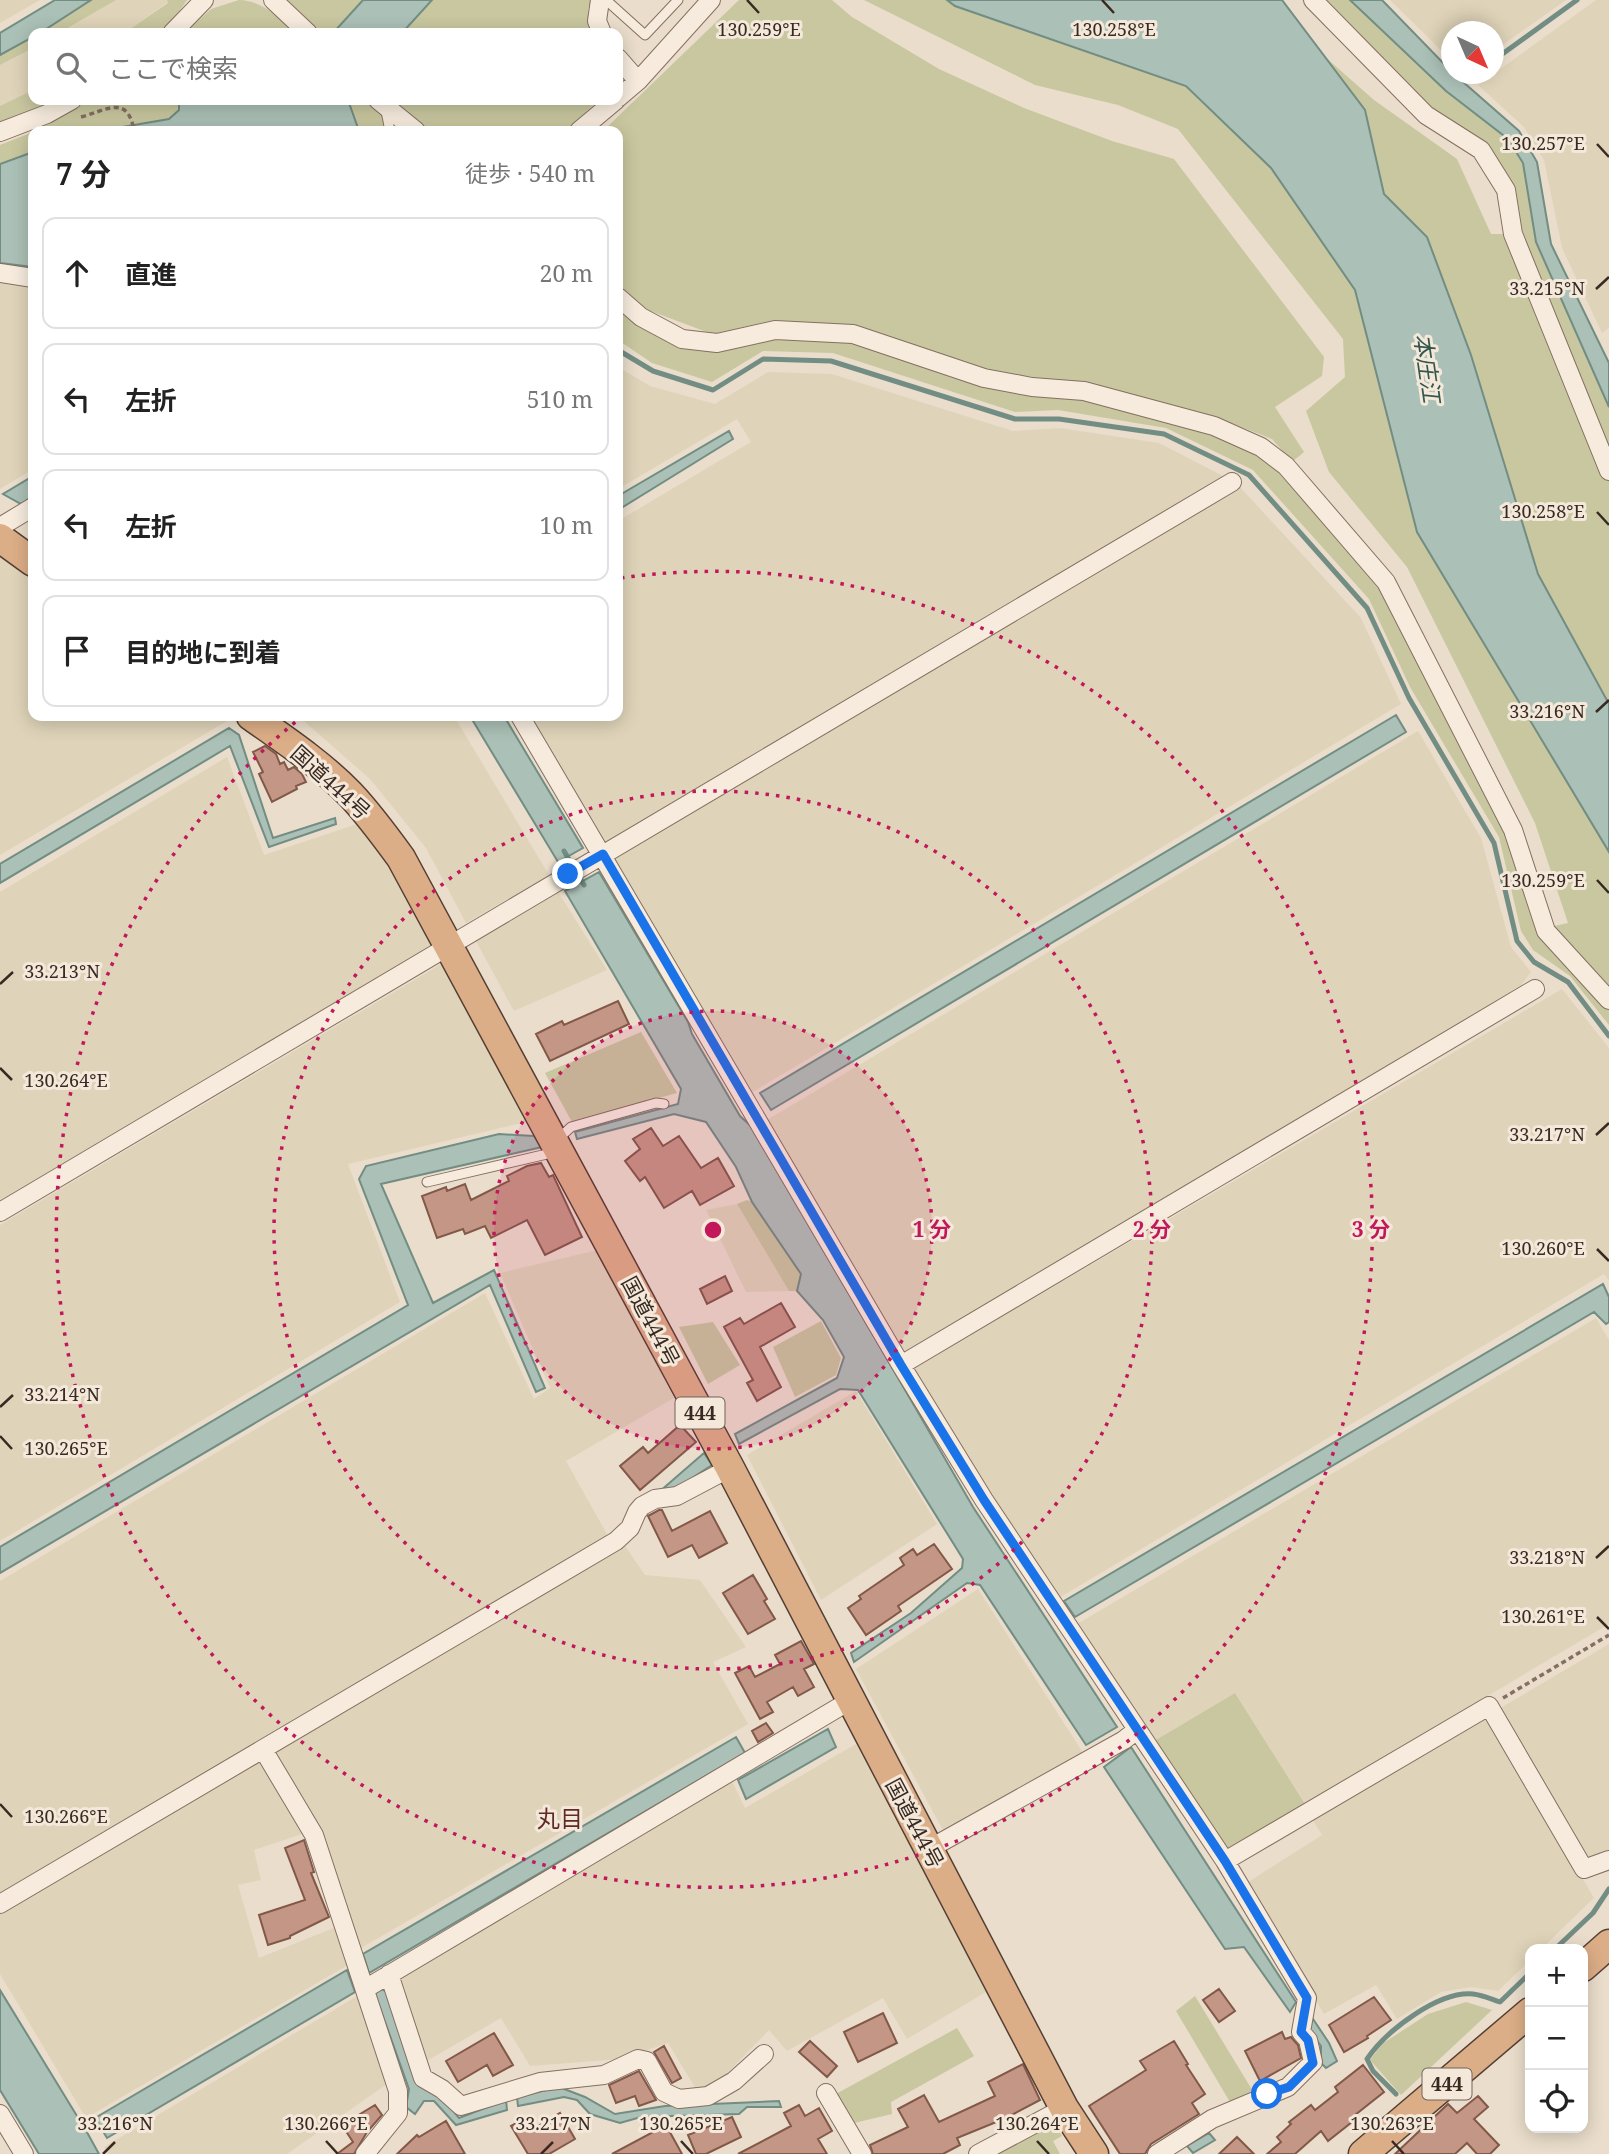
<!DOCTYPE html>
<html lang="ja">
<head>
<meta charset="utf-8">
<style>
  body { margin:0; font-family:"Noto Serif","Noto Sans JP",serif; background:#f6f6f6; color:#222 }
  .controls { position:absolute; right:21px; bottom:21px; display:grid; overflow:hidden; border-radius:14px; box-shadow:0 4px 18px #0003 }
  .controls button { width:63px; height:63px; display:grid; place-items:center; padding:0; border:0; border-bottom:2px solid #e0e0e0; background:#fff; color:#222; font:35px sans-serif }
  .compass { position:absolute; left:1441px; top:21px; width:63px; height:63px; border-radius:50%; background:#fff; box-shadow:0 4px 18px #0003; rotate:136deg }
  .stop { position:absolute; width:21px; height:21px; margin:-16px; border:5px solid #1a73e8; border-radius:50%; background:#fff }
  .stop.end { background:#1a73e8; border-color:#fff; box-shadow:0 2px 7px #0008 }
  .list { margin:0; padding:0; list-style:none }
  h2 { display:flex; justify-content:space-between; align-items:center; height:91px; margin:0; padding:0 28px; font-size:30px }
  h2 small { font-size:23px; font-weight:400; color:#767676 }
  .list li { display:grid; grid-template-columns:46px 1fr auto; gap:21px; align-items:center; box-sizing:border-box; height:112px; margin:0 14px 14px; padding:0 14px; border:2px solid #e0e0e0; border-radius:14px }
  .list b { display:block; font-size:26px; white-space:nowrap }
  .list em { font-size:23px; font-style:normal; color:#767676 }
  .icon { flex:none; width:38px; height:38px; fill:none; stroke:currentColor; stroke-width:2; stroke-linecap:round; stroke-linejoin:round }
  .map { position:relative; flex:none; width:1609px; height:2154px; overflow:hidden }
  .search { position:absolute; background:#fff; box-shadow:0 4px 18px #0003; left:28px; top:28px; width:595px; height:77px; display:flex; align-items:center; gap:18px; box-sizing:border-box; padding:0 24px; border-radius:14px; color:#767676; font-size:26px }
  .panel { position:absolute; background:#fff; box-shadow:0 4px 18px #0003; left:28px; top:126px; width:595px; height:595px; border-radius:14px }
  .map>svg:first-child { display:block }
  .farmland { fill:#dfd4b9 }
  .green { fill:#c8c79f }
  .water { fill:#abc0b6; stroke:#728d83; stroke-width:2 }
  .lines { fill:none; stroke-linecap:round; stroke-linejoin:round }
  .stream { stroke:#728d83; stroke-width:5 }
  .building { fill:#c49685; stroke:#825849; stroke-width:2 }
  .service-casing { stroke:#856f61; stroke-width:11 }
  .minor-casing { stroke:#856f61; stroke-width:20 }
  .trunk-casing { stroke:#543f34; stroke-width:31 }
  .path { stroke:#856f61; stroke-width:3.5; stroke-dasharray:5 3.5; stroke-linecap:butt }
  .service { stroke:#f6ebdd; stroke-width:9 }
  .minor { stroke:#f6ebdd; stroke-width:18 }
  .trunk { stroke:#dcae87; stroke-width:28 }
  .route { stroke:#1a73e8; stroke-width:9 }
  .ticks { fill:none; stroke:#382a22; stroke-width:2.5 }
  .ring { fill:none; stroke:#c2185b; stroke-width:3.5; stroke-dasharray:3.5 7 }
  .labels { text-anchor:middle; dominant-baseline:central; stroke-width:6; stroke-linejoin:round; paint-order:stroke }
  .shield { fill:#f3e8d9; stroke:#706359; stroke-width:2 }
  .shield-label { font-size:19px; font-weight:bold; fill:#382a22 }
  .street-label { font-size:21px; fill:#382a22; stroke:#f3e8d9 }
  .water-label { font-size:23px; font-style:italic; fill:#33564f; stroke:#f3e8d9 }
  .neighbourhood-label { font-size:23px; fill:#602a26; stroke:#f3e8d9 }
  .ticks-label { font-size:18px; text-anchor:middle; fill:#382a22; stroke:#f3e8d9; stroke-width:6; stroke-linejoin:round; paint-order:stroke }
  .centre { fill:#c2185b; stroke:#f3e8d9; stroke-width:3.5 }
  .ring-label { font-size:21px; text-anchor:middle; font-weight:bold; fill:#c2185b; stroke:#f3e8d9; stroke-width:6; stroke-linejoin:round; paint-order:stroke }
</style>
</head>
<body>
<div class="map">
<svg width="1609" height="2154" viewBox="0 0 1609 2154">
  <rect width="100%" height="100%" fill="#eaddcb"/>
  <path class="farmland" d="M0 0H40L0 23Z
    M116 0H167L168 2 124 33H59Z
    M1390 0H1566L1494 51V32H1452L1451 60Z
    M1596 0H1609V328L1602 333 1562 248 1544 160 1524 127 1478 85Z
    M33 48V90L0 106V65Z
    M0 280 33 285V469L0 489Z
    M618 367 650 386 715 404 768 372 832 374 1013 431 1060 428 1159 443 1225 477 605 842 529 716H618V521L751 442 737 419 618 489Z
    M1238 485 1361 618 1401 704 751 1093 613 857Z
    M0 555 33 579V716H229L232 718 0 855Z
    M298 716H454L549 875 466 923 426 848 370 779Z
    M1418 731 1481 838 1511 947 1531 972 1519 988 904 1354 767 1120Z
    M227 757 264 855 357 824 392 872 432 946 0 1201V892Z
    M557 890 607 970 514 1011 476 941Z
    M443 963 530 1121 348 1164 400 1302 0 1541V1225Z
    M1562 989 1609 1048V1281L1604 1274 1057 1599 913 1369Z
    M737 1204 789 1291 746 1292 706 1210Z
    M598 1250 674 1398 566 1461 608 1536 0 1895V1581L485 1293 534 1399 550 1388 500 1273Z
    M1596 1318 1609 1340V1624L1305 1804 1235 1693 1154 1741 1077 1624Z
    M856 1391 937 1524 821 1600 747 1455Z
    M623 1543 645 1575 700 1580 746 1647 713 1662 748 1724 361 1948 319 1829 273 1752Z
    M978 1589 1085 1756 945 1834 856 1669Z
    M1609 1644V1854L1588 1862 1497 1710Z
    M1488 1716 1594 1898 1541 1949H1530V1960L1498 1991 1471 1987 1441 1992 1397 2019 1376 1985 1324 2014 1245 1884 1322 1835 1312 1819Z
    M856 1744 986 1992 907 2039 883 1998 787 2051 769 2030 702 2099 668 2043 621 2059 530 2066 501 2018 425 2062 395 1979 732 1781 745 1808Z
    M262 1758 308 1832 254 1850 261 1880 238 1885 259 1958 341 1925 351 1963 86 2118 0 1974V1913Z
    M359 1995 387 2084 287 2154H108L104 2147Z"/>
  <path class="green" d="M91 0H116L59 33H39Z
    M167 0H187C165 33 163 33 124 33L168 3Z
    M239 0C261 0 281 18 296 33H184L211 9Z
    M287 0H363L333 33H320Z
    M432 0H591L588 10 591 33H402Z
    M739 0H832L852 17 939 69 1024 108 1112 141 1174 159 1324 357 1322 376 1275 407 1304 452 1292 462 1272 439 1221 419 1090 385 991 371 860 327 774 320 712 334 648 310 618 284V131H603Z
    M864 0H1100L1118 4 1380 284 1417 532 1609 852V1025L1570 976 1533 950 1521 931 1499 837 1410 687 1369 599 1253 470 1166 428 1058 410 1015 412 833 353 763 351 712 382 652 363 618 340V310L627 318 677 345 775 335 849 338 1012 392 1089 399 1213 431 1264 456 1292 483 1385 591 1511 836 1550 927 1568 923 1535 823 1407 567 1329 472 1306 411 1345 377 1343 339 1178 129 1118 105 1035 85Z
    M1282 0 1324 56 1374 100 1457 159 1491 234H1507L1501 191 1477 153 1423 119 1302 0H1350L1446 91 1508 139 1523 163 1536 242 1609 407V704L1538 574 1471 355 1427 237 1384 194 1365 110 1279 18Z
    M33 37V48L0 65V55Z
    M33 90V100H56L0 122V106Z
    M88 100H179V110L170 119 99 131H35Z
    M348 100H365L403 131H359Z
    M394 100H599L565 131H430Z
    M33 132V152L0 164V145Z
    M641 1032 677 1093 572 1122 545 1073Z
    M747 1200 752 1202 801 1274 797 1291H789L737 1204Z
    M821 1321 841 1358 836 1375 795 1397 773 1347Z
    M713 1322 740 1365 708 1384 679 1327Z
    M1235 1693 1305 1804 1226 1850 1154 1741Z
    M1195 1996 1254 2093 1230 2102 1176 2011Z
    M1466 2002 1492 2010 1401 2095 1370 2060 1382 2044 1428 2014Z
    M957 2028 974 2056 891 2102 892 2114 850 2124 834 2095Z
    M1054 2122 1062 2136 1053 2141 1060 2154H994Z"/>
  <path class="water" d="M55 0H91L43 31 33 33V37L0 55V33Z
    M363 0H432L402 33H333Z
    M947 0H1282L1365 110 1384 194 1427 237 1471 355 1538 574 1609 704V852L1417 532 1355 290 1271 168 1186 86 955 6Z
    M1350 0H1382L1451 71 1452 74H1454L1519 131 1537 162 1551 244 1609 363V407L1536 242 1523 163 1508 139 1446 91Z
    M179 100H348L359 131H99L169 119 179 110Z
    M33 152V267L0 263V164Z
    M729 431 733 439 618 510V496Z
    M33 476V496L21 504 3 494Z
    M1396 715 1406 732 771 1110 760 1093Z
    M470 716H504L583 848 558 862Z
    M229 728 239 735 273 838 335 818 336 824 269 847 230 746 0 883V864Z
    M599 872 688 1022 692 1034 740 1116 753 1128 973 1507 1117 1727 1086 1745 980 1585 967 1583 854 1662 851 1653 911 1613 962 1568 963 1559 858 1390 840 1389 739 1444 735 1434 837 1378 844 1357 823 1320 797 1291 801 1274 752 1202 736 1167 706 1122 674 1114 577 1139 575 1132 678 1104 681 1089 565 891Z
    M499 1134 534 1136 542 1147 381 1184 433 1303 494 1270 545 1388 536 1392 490 1285 0 1573V1547L408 1305 359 1179 366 1166Z
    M1603 1284 1609 1297V1322L1606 1324 1594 1312 1075 1617 1064 1601Z
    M704 1453 712 1465 672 1491 659 1492Z
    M828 1729 836 1747 746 1799 738 1780Z
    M736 1737 745 1753 369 1973 363 1954Z
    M1131 1747 1296 2002 1290 2012 1244 1947 1225 1949 1104 1767Z
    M347 1970 355 1992 107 2138 95 2118Z
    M381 1989 386 1991 439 2093 459 2118 506 2100 507 2110 456 2125 434 2101H424L415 2114 406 2107 409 2089 375 1994Z
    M0 1990 88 2134 99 2154H39L0 2090Z
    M1309 2013 1329 2043 1337 2061 1326 2068 1321 2063V2046L1308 2029Z
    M559 2087 585 2097 615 2114 665 2106 779 2101 781 2107H747L739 2114 641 2117 620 2123 590 2114 577 2100 564 2097 518 2106 517 2097Z
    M1209 2133 1215 2140 1193 2153 1187 2146Z"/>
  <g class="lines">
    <path class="stream" d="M1494 60 1577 0
      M618 350 653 371 713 390 763 359 831 361 1015 419H1059L1164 434 1249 475 1367 608 1409 698 1494 843 1517 941 1534 962 1568 982 1609 1036
      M564 851 584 885
      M1555 1949 1593 1913 1609 1889
      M1396 2094 1373 2071 1367 2059C1386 2031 1438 1991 1473 1994 1482 1995 1491 1999 1500 2002L1530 1973"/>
  </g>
  <path class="building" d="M265 746 276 754 280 764 284 762 288 770 294 767 302 774 306 782 296 786 297 789 272 802 259 774 263 772 253 752Z
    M618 1001 629 1024 550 1061 536 1034 562 1021 564 1025Z
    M651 1128 663 1146 679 1136 701 1168 718 1158 734 1186 700 1205 692 1191 664 1208 645 1177 640 1181 625 1161 640 1149 633 1139Z
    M541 1163 549 1177 553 1175 582 1237 545 1255 527 1220 491 1238 485 1226 465 1234 463 1229 437 1238 422 1196 446 1187 447 1191 465 1184 471 1200 509 1181 507 1176 527 1166Z
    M725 1276 732 1291 707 1304 700 1289Z
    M781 1303 795 1327 760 1347 781 1387 757 1401 747 1383 753 1380 724 1327 740 1318 744 1324Z
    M680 1425 696 1442 640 1490 620 1466 643 1447 648 1453Z
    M659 1510H662L672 1531 710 1511 727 1543 699 1558 692 1545 668 1557 648 1516Z
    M934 1544 952 1569 898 1606 901 1611 866 1635 848 1608 861 1599 859 1596 904 1565 900 1558 913 1549 917 1555Z
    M753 1575 767 1599 764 1601 775 1619 748 1634 723 1593Z
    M801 1641 814 1664 804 1669 814 1687 798 1696 793 1687 767 1702 773 1712 760 1719 735 1673 749 1666 755 1677 780 1664 775 1655Z
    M766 1723 773 1733 758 1742 752 1731Z
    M304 1840 314 1872 311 1873 329 1917 290 1936V1938L268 1945 259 1915 305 1900 285 1848Z
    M1219 1989 1235 2011 1219 2022 1203 2000Z
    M1374 1997 1391 2020 1367 2036 1368 2038 1344 2052 1329 2025Z
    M883 2013 897 2043 858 2062 844 2032Z
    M1282 2032 1285 2039 1291 2037 1298 2045 1301 2058 1260 2081 1245 2051Z
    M494 2033 513 2065 493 2076 487 2065 458 2082 446 2061Z
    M810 2041 837 2066 827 2077 799 2052Z
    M1174 2041 1188 2064 1186 2065 1205 2094 1192 2103 1199 2114 1151 2144 1145 2154H1120L1089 2106 1146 2070 1140 2061Z
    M664 2046 681 2078 672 2083 654 2052Z
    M1023 2064 1040 2100 1006 2118 957 2138 960 2145 943 2154H873L870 2145 908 2127 898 2109 924 2095 939 2122 995 2096 988 2082Z
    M1363 2065 1384 2092 1350 2119 1352 2122 1328 2141 1321 2131 1295 2154H1267L1281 2142 1277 2137 1291 2124 1289 2122 1311 2105 1315 2110 1338 2092 1335 2087Z
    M639 2071 656 2100 639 2106 635 2096 616 2103 609 2085Z
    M1478 2096 1488 2107 1474 2119 1499 2145 1490 2154H1477L1467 2143 1455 2154H1395L1448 2104 1457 2113Z
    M375 2105 382 2115 367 2132 354 2154H337L353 2142 342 2125Z
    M799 2105 805 2116 819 2108 832 2131 818 2139 827 2154H738L791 2126 784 2113Z
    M560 2113 575 2139 549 2154H528L511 2126 524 2119 530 2131Z
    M732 2117 741 2137 706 2154H696L688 2135Z
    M446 2121 465 2154H397L417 2135 419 2137Z
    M666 2125 682 2154H612Z
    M1237 2137 1254 2154H1219Z"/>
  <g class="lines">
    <g class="service-casing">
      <path id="service" d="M606 0 645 35 678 0
        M386 111 390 131
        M427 1182 547 1154 555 1142 571 1127 656 1103 664 1104"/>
    </g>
    <g class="minor-casing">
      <path id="minor" d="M273 0 308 33
        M600 0 597 21 602 33
        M1313 0 1426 115 1481 150 1506 190 1513 234 1609 471
        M172 33 204 0
        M618 58 638 81
        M618 98 638 81 711 0
        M378 100 416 131
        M579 131 616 100
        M0 132 47 114 72 100
        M0 273 33 278
        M618 297 641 317 682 339 717 343 775 330 853 334 984 378 1032 387 1084 391 1214 426 1261 447 1286 466 1386 582 1513 830 1546 931 1609 1000
        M0 527 33 507
        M520 716 901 1365 984 1500 1225 1861 1489 1706 1584 1869 1609 1860
        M0 1212 1232 482
        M901 1365 1535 989
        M264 1751 314 1835 398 2091V2113L365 2154
        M929 1849 1124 1740 1137 1730
        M0 1904 616 1541 630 1528 637 1512 642 1506 655 1499 677 1496 730 1468
        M389 1974 423 2078 442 2089 461 2106 540 2082 604 2075 638 2059 647 2061 664 2092 679 2099 708 2096 734 2081 764 2054
        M365 1989 851 1700
        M826 2093 862 2154
        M0 2114 24 2154
        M978 2154 1064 2108
        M1157 2154 1212 2119 1288 2087 1313 2062 1308 2040 1301 2032 1307 1998 1225 1861"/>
    </g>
    <g class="trunk-casing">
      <path id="trunk" d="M0 538 33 562
        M251 716C285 740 321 764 350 794 369 814 385 836 401 858L730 1468 1064 2108 1094 2154
        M1583 1967 1609 1944
        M1363 2154 1530 2012"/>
    </g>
    <path class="path" d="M81 117C107 110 128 94 134 131
      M1503 1698 1609 1635"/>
    <use href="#service" class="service"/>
    <use href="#minor" class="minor"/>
    <use href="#trunk" class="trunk"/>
  </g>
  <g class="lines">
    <path class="route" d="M568 874 603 854 901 1365 984 1500 1225 1861 1307 1998 1301 2032 1308 2040 1313 2063 1289 2087 1267 2094"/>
  </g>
  <path class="ticks" d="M747 0 759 13M1102 0 1114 13M1597 144 1609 157M1596 289 1609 277M1597 512 1609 525M1596 712 1609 700M1597 880 1609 893M0 984 13 972M0 1068 12 1080M1596 1135 1609 1123M1597 1249 1609 1261M0 1407 13 1395M0 1436 12 1449M1596 1558 1609 1546M1597 1617 1609 1629M0 1804 12 1817M326 2141 338 2154M681 2141 693 2154M1037 2141 1049 2154M1392 2141 1404 2154M103 2154 115 2142M541 2154 553 2142"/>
  <circle cx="713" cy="1230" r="219" fill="#c2185b" fill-opacity=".12"/>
  <g class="ring">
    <circle cx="713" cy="1230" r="219"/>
    <circle cx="713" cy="1230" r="439"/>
    <path d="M621 578A658 658 0 1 1 299 719"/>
  </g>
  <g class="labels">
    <g class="shield">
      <rect x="675.5" y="1397.5" width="49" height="31" rx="5"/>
      <rect x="1422.5" y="2068.5" width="49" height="31" rx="5"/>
    </g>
    <g class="shield-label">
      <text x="700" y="1413">444</text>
      <text x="1447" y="2084">444</text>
    </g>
    <g class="street-label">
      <text transform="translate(331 782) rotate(42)">国道444号</text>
      <text transform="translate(651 1321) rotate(62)">国道444号</text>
      <text transform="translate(915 1823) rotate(62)">国道444号</text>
    </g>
    <g class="water-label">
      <text transform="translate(1428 368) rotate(82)">本庄江</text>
    </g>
    <g class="neighbourhood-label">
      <text x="560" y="1818">丸目</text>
    </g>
  </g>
  <g class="ticks-label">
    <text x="759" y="36">130.259°E</text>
    <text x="1114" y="36">130.258°E</text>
    <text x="1543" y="150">130.257°E</text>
    <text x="1547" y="295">33.215°N</text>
    <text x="1543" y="518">130.258°E</text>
    <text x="1547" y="718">33.216°N</text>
    <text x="1543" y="887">130.259°E</text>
    <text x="62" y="978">33.213°N</text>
    <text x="66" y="1087">130.264°E</text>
    <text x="1547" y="1141">33.217°N</text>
    <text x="1543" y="1255">130.260°E</text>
    <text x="62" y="1401">33.214°N</text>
    <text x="66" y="1455">130.265°E</text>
    <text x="1547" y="1564">33.218°N</text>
    <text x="1543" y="1623">130.261°E</text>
    <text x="66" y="1823">130.266°E</text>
    <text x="326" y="2130">130.266°E</text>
    <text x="681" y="2130">130.265°E</text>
    <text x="1037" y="2130">130.264°E</text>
    <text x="1392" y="2130">130.263°E</text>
    <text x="115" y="2130">33.216°N</text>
    <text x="553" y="2130">33.217°N</text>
  </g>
  <circle cx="713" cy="1230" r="10" class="centre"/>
  <g class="ring-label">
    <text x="932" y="1237">1 分</text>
    <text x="1152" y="1237">2 分</text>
    <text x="1371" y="1237">3 分</text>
  </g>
</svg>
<div class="controls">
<button>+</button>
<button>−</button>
<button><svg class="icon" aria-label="locate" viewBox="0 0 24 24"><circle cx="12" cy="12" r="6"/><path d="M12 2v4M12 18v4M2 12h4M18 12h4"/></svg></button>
</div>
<svg class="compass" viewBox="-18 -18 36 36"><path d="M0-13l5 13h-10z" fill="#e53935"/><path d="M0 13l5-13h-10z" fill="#767676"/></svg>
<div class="stop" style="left:1267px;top:2094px"></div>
<div class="stop end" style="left:568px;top:874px"></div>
<div class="search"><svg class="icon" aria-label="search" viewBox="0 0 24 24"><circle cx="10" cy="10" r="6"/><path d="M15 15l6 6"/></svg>ここで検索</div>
<section class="panel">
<h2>7 分<small>徒歩 · 540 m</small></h2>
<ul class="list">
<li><svg class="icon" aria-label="ahead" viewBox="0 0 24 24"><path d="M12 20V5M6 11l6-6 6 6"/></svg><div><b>直進</b></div><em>20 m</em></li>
<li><svg class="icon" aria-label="left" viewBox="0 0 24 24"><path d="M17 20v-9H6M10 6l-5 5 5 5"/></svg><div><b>左折</b></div><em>510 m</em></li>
<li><svg class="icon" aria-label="left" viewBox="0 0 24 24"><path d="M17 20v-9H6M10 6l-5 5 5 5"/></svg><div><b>左折</b></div><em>10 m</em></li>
<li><svg class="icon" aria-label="arrive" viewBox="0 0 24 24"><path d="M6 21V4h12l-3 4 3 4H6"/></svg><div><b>目的地に到着</b></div></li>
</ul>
</section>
</div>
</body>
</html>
